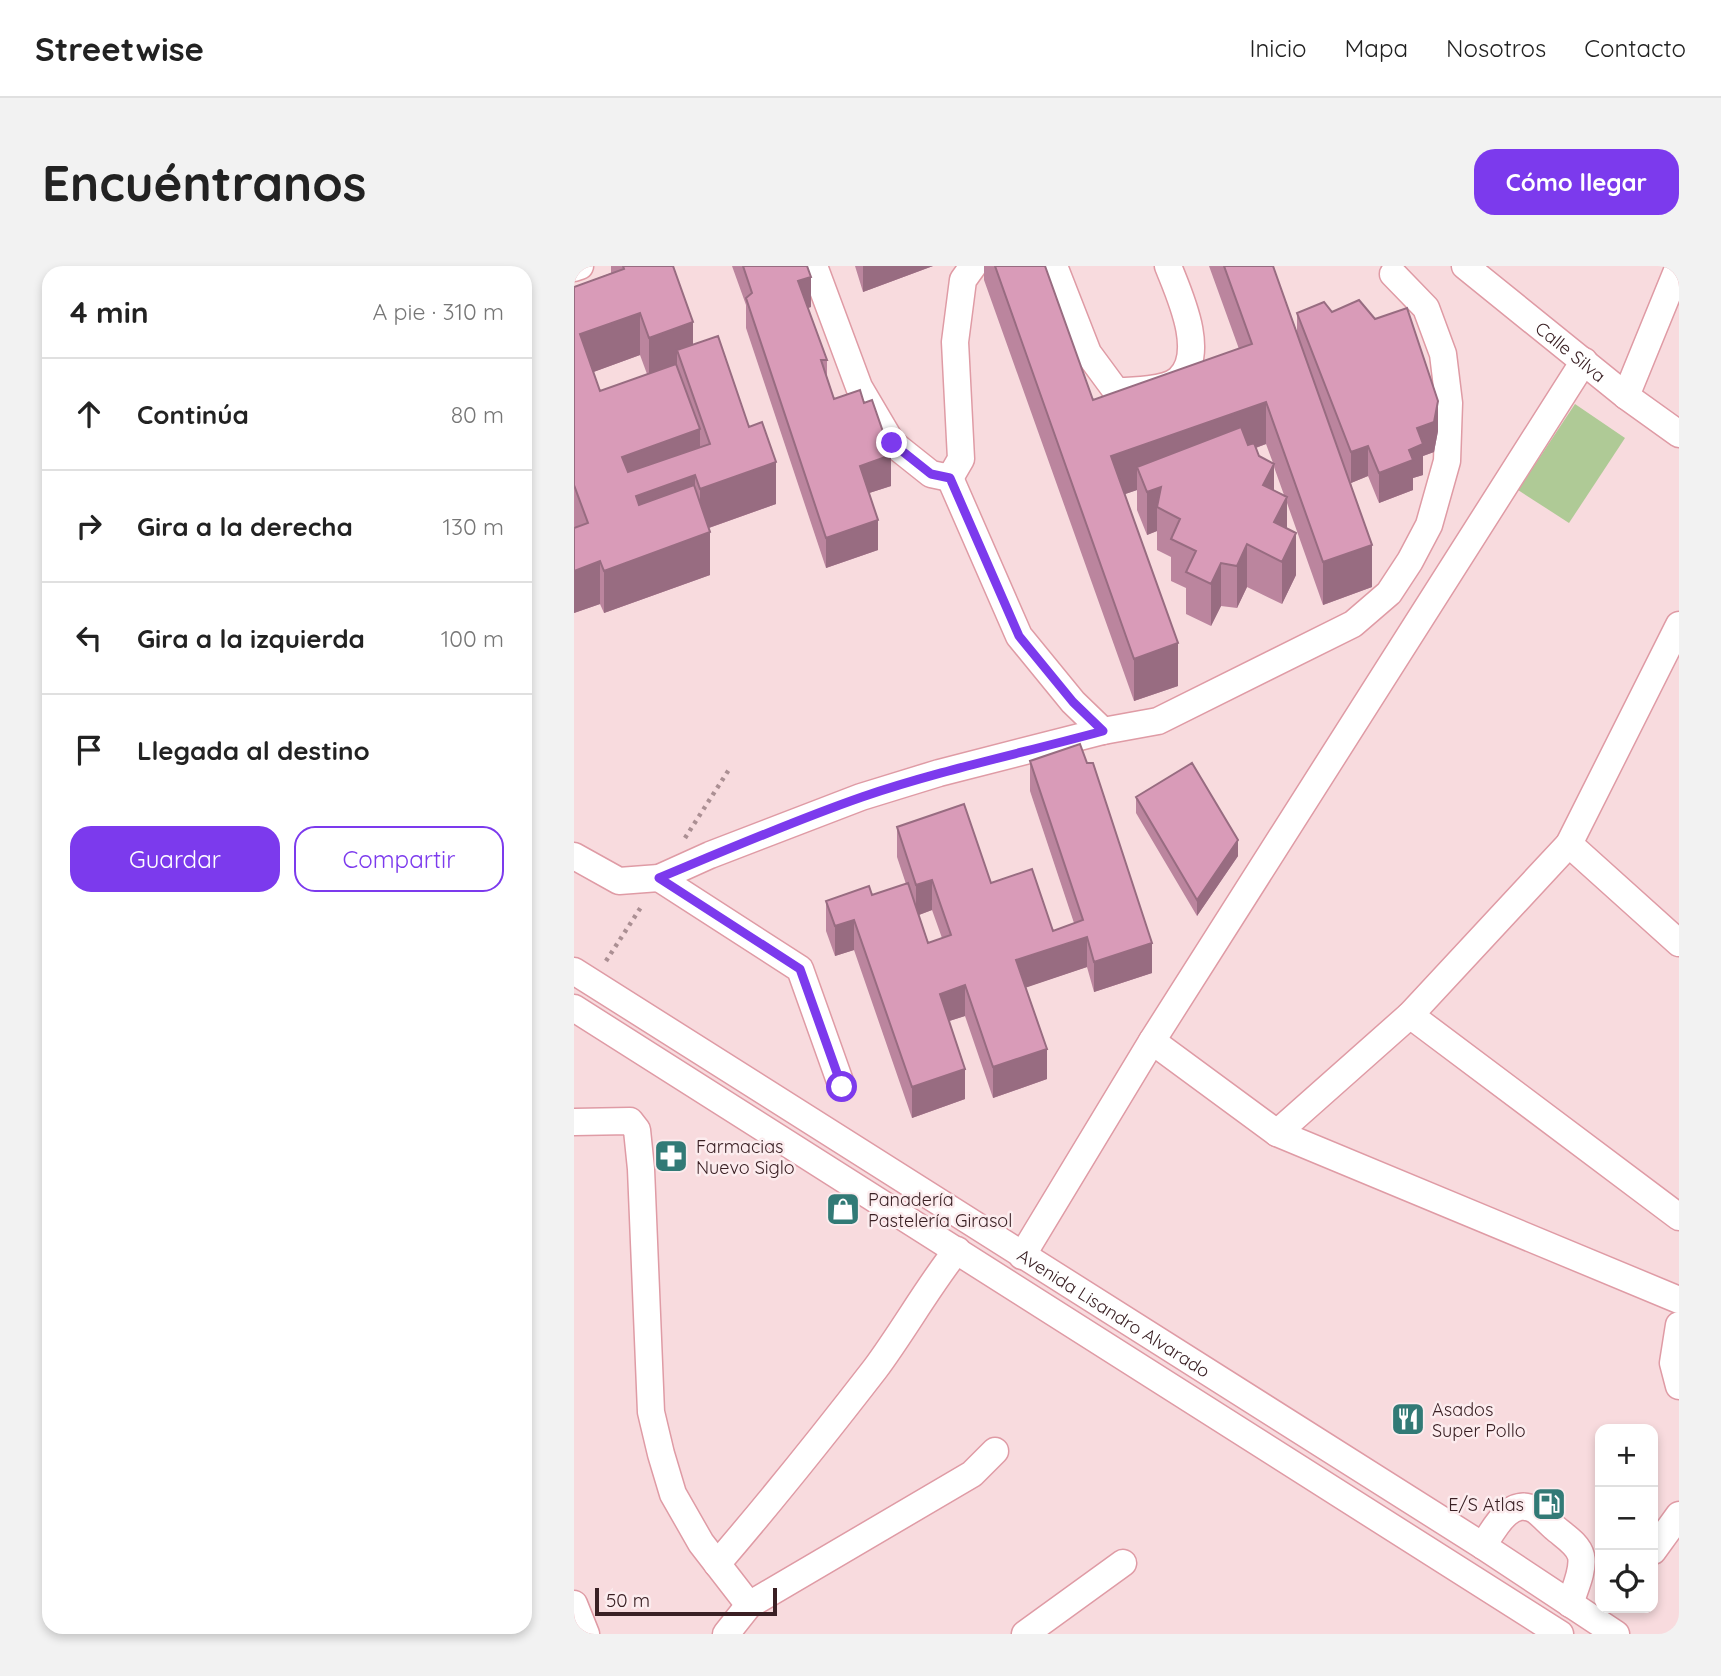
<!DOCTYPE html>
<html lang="es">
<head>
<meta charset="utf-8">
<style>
  body { margin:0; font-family:Quicksand,sans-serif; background:#f2f2f2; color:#222 }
  .controls { position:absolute; right:21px; bottom:21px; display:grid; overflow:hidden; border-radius:14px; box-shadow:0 4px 10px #0003 }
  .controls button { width:63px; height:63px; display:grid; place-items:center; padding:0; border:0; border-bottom:2px solid #e0e0e0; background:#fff; color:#222; font:35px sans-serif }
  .scale { position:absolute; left:21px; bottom:18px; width:182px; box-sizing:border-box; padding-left:7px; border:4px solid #3a2024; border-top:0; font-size:19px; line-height:24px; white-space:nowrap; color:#3a2024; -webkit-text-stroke:5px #fcecee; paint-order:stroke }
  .stop { position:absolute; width:21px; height:21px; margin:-16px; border:5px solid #7c3aed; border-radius:50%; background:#fff }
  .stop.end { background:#7c3aed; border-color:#fff; box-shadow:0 2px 7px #0008 }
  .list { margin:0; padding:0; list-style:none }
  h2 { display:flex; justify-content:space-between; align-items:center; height:91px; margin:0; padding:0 28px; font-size:30px }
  h2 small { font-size:23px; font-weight:400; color:#767676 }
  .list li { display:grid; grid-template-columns:46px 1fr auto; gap:21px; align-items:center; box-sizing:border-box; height:112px; padding:0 28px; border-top:2px solid #e0e0e0 }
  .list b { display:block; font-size:26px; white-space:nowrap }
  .list em { font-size:23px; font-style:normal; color:#767676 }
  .actions { display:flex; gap:14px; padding:21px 28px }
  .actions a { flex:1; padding:16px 0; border:2px solid #7c3aed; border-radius:21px; text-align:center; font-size:24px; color:#7c3aed }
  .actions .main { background:#7c3aed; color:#fff }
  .icon { flex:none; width:38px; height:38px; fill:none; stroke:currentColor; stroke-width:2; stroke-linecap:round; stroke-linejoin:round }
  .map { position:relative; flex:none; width:1105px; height:1368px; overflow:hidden; border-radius:21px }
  header { display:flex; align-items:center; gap:42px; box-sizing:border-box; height:98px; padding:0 35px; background:#fff; border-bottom:2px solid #e0e0e0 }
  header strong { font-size:33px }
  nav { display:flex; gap:38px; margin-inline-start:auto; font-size:24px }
  .intro { display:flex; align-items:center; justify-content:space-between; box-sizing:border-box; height:168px; padding:0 42px }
  h1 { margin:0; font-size:49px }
  .button { padding:18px 32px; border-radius:21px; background:#7c3aed; color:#fff; font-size:24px; font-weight:700 }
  main { display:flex; gap:42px; padding:0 42px }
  aside { flex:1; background:#fff; border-radius:21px; box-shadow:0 4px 10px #0003 }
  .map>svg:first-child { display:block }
  .green { fill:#afca96 }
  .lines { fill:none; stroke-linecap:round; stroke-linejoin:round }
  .minor-casing { stroke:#df9ba5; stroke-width:29 }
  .path { stroke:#ab8f93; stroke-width:4.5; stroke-dasharray:3.5 5; stroke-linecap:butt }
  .minor { stroke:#fff; stroke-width:26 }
  .wall { fill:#bb859e; fill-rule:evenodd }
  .shaded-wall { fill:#986c81 }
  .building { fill:#d99bb8; stroke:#986c81; stroke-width:2 }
  .route { stroke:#7c3aed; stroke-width:9 }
  .labels { text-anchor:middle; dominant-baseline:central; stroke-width:5; stroke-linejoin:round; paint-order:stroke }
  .street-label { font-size:18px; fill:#3a2024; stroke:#fcecee }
  .poi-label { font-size:18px; fill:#3a2024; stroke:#fcecee; text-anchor:start }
</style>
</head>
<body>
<header>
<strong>Streetwise</strong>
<nav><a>Inicio</a><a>Mapa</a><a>Nosotros</a><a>Contacto</a></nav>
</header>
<div class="intro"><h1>Encuéntranos</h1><a class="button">Cómo llegar</a></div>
<main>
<aside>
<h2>4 min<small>A pie · 310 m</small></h2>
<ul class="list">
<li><svg class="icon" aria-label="ahead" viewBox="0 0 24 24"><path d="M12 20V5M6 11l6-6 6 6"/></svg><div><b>Continúa</b></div><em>80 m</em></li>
<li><svg class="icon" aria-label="right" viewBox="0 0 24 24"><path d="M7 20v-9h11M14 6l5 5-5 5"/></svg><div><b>Gira a la derecha</b></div><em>130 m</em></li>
<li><svg class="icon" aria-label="left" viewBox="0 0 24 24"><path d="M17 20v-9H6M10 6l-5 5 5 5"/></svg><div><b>Gira a la izquierda</b></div><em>100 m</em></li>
<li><svg class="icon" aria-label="arrive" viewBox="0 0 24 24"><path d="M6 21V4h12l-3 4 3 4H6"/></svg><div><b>Llegada al destino</b></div></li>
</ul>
<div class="actions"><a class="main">Guardar</a><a>Compartir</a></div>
</aside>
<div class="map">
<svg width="1105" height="1368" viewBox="0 0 1105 1368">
  <rect width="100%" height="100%" fill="#f8dbde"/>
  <path class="green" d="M1001 138 1051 172 995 257 944 224Z"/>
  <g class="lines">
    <g class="minor-casing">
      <g id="minor">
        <path d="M240 0 285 121 318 177 357 208 376 212 387 193 381 76 389 14 399 0"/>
        <path d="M480 0 514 87 542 125C558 125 593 124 605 113 633 87 605 28 594 0"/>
        <path id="s1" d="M891 0 1052 130 1105 168"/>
        <path d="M0 2 6 0"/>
        <path d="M1052 130 1105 0"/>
        <path d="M376 212 445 370 499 436 529 465 584 455 779 358 815 327 836 295 855 259 873 195 875 137 869 88 852 42 819 8"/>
        <path d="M995 578 1105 677"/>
        <path d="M0 590 45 615 85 612 136 589 287 531 365 507 529 465"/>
        <path d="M85 612 226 703 268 821"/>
        <path id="s2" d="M0 705 909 1280 1042 1368"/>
        <path d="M0 742 986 1368"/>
        <path d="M836 749 1105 951"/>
        <path d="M578 775 703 867 1105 1034"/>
        <path d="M0 856 56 855 63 864 67 903 77 1146 87 1188 99 1228 127 1277 175 1339"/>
        <path d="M703 867 836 749 995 578 1105 359"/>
        <path d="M448 990 578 775 1010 95"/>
        <path d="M1105 1059 1099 1097 1105 1120"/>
        <path d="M909 1280C920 1263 936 1230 961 1244 968 1249 975 1257 981 1262 990 1270 1004 1278 1007 1290 1010 1305 1000 1324 996 1338"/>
        <path d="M1079 1285 1105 1249"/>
        <path d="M143 1298C198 1234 250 1169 301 1103 330 1064 353 1022 383 984"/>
        <path d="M0 1338 12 1368"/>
        <path d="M152 1368 175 1339 398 1208 421 1185"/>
        <path d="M451 1368 549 1297"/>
      </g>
    </g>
    <path class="path" d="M111 572 156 502
      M32 695 69 638"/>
    <use href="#minor" class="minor"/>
  </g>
  <path class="wall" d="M37 0H99L119 78 202 238 135 262 136 309 30 347 26 338 0 347V21L37 7ZM66 89 73 108 26 125 19 106Z
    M158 0H233L237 41 234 42 253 94V111L260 133 317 220 295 227 304 284 252 302 172 62V39Z
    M281 0H359L289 26Z
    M410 0H471L519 134 665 83 635 0H699L723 66V47L864 165 860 186 849 190V209L839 212V224L805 237 794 210 777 217 798 321 749 339 713 237V262L722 309 708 338 673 321 663 342 647 340 637 360 612 348V322L597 315V291L583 284V265L573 269 563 244V224L551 228 604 420 560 435 410 14ZM692 178 699 197 685 190 682 182ZM700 201 710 229 700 224Z
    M456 495 578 707 520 726 513 701 452 721 473 813 419 832 391 750 375 755 391 833 338 852 280 684 261 690 252 665V635L298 629 332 618 323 591V561L417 617 479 665 500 657 456 525ZM358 644 368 672 354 677 345 649Z
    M562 531 664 590 623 650 562 547Z"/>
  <path class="shaded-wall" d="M289 0H359L289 26Z
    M237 11V41L224 45V15Z
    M66 47V89L6 111V68Z
    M119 56V99L103 84V105L75 115V72Z
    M864 135V165L860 186 849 190V209L839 212V224L805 237V207L835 184 843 162Z
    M692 136V178L571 221 563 201V224L537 233V190Z
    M126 163V205L48 233V191Z
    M794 180V210L777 217V186Z
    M317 189V220L286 230V200Z
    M202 196V238L126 265V223Z
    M700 198V240L689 219Z
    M121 209V252L62 272V230Z
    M587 221 583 241V265L573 269V226Z
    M713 231V273L700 256Z
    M304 254V284L252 302V272Z
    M136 266V309L30 347V305Z
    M722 267V309L708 338V296Z
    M673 278V321L663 342V300Z
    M798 279V321L749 339V296Z
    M26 295V338L0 347V305Z
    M647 297V340L637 360V318Z
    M604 377V420L560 435V393Z
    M664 574V590L623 650V634Z
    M358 614V644L342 650V619Z
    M280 654V684L261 690V660Z
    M513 671V701L442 725V694Z
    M578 677V707L520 726V696Z
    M391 719V750L366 758V728Z
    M473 783V813L419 832V801Z
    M391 803V833L338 852V821Z"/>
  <path class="building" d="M49 0H99L119 56 75 72 66 47 6 68 26 125 102 98 126 163 48 191 54 206 136 178 103 84 144 70 175 161 188 156 202 196 126 223 121 209 62 230 65 239 120 219 136 266 30 305 26 295 0 305V262L14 257 0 219V21L50 3Z
    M169 0H233L237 11 224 15 253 94H247L260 133 286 124 290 137 298 134 317 189 286 200 304 254 252 272 172 32 178 27Z
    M421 0H471L519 134 678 78 650 0H699L798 279 749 296 692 136 537 190 604 377 560 393Z
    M785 34 801 53 833 42 864 135 860 156 843 162 849 178 835 184 839 194 805 207 794 180 777 186 723 47 750 36 758 46Z
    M667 161 674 179 680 177 685 190 700 198 689 219 713 231 700 256 722 267 708 296 673 278 663 300 647 297 637 318 612 306 622 285 597 273 606 253 583 241 587 221 573 226 563 201Z
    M506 478 513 497H519L578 677 520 696 513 671 442 694 473 783 419 801 391 719 366 728 391 803 338 821 280 654 261 660 252 635 295 620 298 629 334 617 354 677 377 669 358 614 342 619 323 561 390 538 417 617 458 603 479 665 509 654 456 495Z
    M618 497 664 574 623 634 562 531Z"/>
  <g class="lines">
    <path class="route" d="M268 821 226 703 85 612C152 584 219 555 288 531 367 504 449 487 529 465L499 436 445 370 376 212 357 208 318 177"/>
  </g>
  <defs>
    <g id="pharmacy-square" transform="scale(1.75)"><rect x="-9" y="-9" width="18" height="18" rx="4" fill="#327a76" stroke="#fcecee"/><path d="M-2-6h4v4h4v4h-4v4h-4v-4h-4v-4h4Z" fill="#fff"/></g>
    <g id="shop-square" transform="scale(1.75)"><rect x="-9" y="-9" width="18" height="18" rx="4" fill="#327a76" stroke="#fcecee"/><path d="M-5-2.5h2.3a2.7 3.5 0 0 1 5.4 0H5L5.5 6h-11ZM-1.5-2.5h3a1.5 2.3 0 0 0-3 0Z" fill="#fff"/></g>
    <g id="restaurant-square" transform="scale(1.75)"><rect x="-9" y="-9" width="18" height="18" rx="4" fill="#327a76" stroke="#fcecee"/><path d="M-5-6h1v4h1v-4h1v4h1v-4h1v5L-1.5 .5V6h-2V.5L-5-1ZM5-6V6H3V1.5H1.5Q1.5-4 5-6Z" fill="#fff"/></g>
    <g id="fuel-square" transform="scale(1.75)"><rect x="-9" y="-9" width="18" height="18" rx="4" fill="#327a76" stroke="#fcecee"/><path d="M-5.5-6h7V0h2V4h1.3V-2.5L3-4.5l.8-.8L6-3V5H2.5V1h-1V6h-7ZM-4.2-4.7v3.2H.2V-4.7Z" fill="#fff"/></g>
  </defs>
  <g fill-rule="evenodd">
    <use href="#pharmacy-square" x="97" y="890"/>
    <use href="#shop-square" x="269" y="943"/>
    <use href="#restaurant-square" x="834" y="1153"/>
    <use href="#fuel-square" x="975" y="1238"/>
  </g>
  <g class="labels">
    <g class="street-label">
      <text stroke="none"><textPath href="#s1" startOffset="136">Calle Silva</textPath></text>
      <text stroke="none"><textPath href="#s2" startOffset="639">Avenida Lisandro Alvarado</textPath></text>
    </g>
    <g class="poi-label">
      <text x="122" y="880">Farmacias<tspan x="122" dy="21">Nuevo Siglo</tspan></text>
      <text x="294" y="933">Panadería<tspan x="294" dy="21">Pastelería Girasol</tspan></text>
      <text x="858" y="1143">Asados<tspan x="858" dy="21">Super Pollo</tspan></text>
      <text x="950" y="1238" text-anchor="end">E/S Atlas</text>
    </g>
  </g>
</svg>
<div class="controls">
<button>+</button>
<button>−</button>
<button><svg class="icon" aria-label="locate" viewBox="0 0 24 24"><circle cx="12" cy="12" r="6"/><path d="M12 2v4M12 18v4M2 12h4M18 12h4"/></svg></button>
</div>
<div class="scale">50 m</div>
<div class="stop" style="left:268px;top:821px"></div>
<div class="stop end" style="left:318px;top:177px"></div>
</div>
</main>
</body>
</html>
